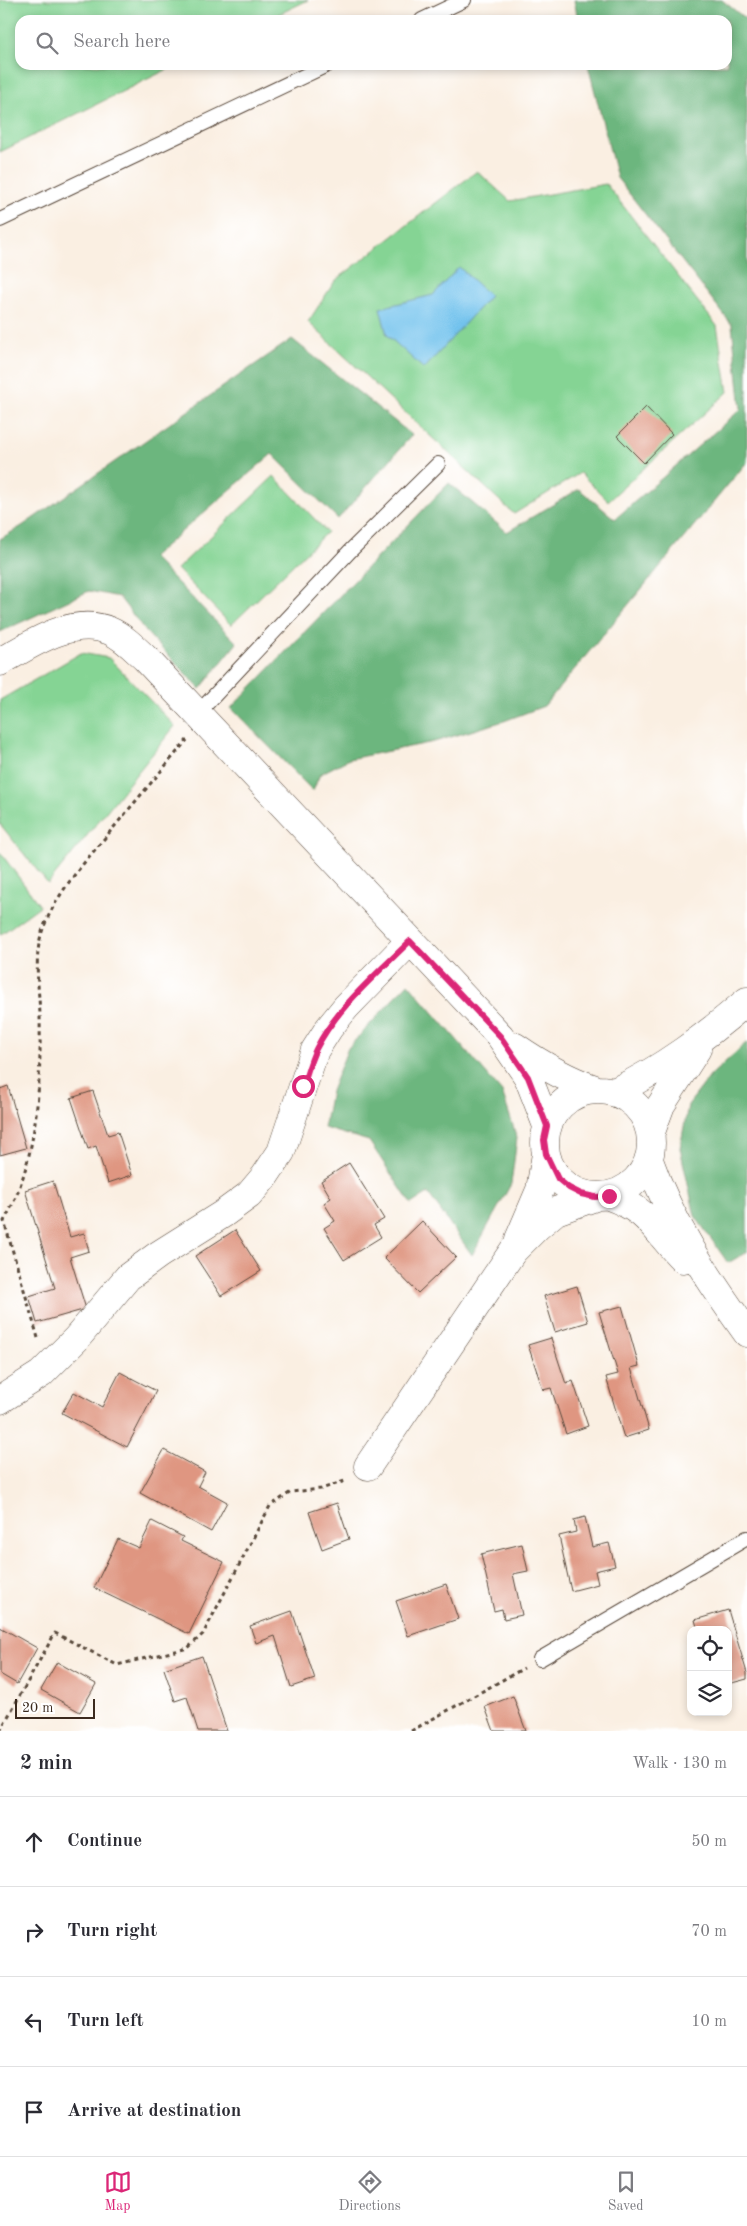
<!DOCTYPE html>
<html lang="en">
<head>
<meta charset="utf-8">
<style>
  body { margin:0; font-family:"Old Standard TT",serif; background:#f7f7f7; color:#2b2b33 }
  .controls { position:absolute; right:15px; bottom:15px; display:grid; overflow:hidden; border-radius:10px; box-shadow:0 2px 8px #0003 }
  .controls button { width:45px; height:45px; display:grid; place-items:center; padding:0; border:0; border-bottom:1px solid #e1e1e2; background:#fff; color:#2b2b33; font:25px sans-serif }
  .scale { position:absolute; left:15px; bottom:12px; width:80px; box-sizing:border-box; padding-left:5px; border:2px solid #3b2a1e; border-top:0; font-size:14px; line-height:18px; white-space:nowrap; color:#3b2a1e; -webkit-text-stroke:4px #fff; paint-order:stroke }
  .stop { position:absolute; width:15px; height:15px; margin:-11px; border:4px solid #db2777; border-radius:50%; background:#fff }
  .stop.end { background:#db2777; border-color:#fff; box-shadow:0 1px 5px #0008 }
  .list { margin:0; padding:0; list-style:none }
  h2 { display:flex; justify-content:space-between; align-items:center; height:65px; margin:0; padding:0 20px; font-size:21px }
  h2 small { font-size:16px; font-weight:400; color:#7c7c81 }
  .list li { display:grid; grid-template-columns:32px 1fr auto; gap:15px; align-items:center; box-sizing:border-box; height:90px; padding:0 20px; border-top:1px solid #e1e1e2 }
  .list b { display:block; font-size:19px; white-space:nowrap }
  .list em { font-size:16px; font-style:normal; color:#7c7c81 }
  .icon { flex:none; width:28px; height:28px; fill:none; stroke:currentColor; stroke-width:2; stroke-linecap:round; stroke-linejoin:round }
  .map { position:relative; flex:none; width:747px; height:1731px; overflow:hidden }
  .search { position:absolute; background:#fff; box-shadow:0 2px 8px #0003; left:15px; right:15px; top:15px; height:55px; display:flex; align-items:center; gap:12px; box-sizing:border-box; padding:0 18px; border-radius:15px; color:#7c7c81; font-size:19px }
  .sheet { height:425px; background:#fff }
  nav { display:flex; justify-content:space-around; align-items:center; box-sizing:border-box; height:70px; border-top:1px solid #e1e1e2; background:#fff; font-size:14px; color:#7c7c81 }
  nav a { display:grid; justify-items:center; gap:2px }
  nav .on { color:#db2777 }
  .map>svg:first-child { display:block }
  .green { fill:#85d494; stroke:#607f59 }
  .forest { fill:#6cb67e; stroke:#54704e }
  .water { fill:#72c2ed; stroke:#567686 }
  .building { fill:#df9681 }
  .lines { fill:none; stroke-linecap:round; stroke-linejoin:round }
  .service-casing { stroke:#58483b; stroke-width:16 }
  .minor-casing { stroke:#58483b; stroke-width:29 }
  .path { stroke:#58483b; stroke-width:3; stroke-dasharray:4 4; stroke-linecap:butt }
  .service { stroke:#fff; stroke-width:14 }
  .minor { stroke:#fff; stroke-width:28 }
  .route { stroke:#db2777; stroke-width:6 }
</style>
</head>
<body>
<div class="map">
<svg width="747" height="1731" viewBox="0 0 747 1731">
  <rect width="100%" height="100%" fill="#fff"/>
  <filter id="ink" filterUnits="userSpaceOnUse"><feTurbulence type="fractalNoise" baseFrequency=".02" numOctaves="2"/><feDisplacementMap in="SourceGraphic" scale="10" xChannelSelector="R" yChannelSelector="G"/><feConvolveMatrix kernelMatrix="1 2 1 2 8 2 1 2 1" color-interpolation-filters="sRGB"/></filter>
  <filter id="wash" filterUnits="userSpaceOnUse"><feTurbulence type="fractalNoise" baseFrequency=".0096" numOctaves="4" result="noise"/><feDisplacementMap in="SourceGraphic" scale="20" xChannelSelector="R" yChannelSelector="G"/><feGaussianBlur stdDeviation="1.12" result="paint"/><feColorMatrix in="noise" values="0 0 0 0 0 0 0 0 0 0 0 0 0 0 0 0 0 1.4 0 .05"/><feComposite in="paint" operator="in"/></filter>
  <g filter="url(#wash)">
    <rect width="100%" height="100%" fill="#faefe2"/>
    <path class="green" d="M0 0H308L267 20H20V65H176L0 152Z
      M477 171 510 201 606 184 717 326 728 392 608 501 580 473 514 514 308 322 335 281Z
      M274 476 327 532 231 625 177 569Z
      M81 653 109 658 175 726 48 884 0 824V700Z
      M0 852 40 906 0 935Z"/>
    <path class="forest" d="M574 0H722L747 20V462L544 706 504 721 434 742 349 759 320 774 313 791 231 708 449 483 507 532 579 489 615 519 741 409 732 325 617 178 588 65H727V20H578Z
      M292 339 412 435 338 519 272 454 152 557 237 643 200 689 147 633 119 597 89 591 0 632V539L22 526Z
      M408 983 502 1092 517 1138 511 1184 472 1255 428 1193 411 1204 369 1141 324 1128 331 1091 348 1048Z
      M747 1042V1252L728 1263 695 1216 680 1148 688 1105 711 1075Z"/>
    <path class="water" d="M459 267 490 296 424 369 387 335 380 308 433 295Z"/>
    <g id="blocks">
      <path class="building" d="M646 407 672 434 644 463 617 436Z
        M8 1086 26 1148 0 1155V1089Z
        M93 1091 108 1135 118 1132 132 1175 108 1183 96 1146 88 1149 71 1098Z
        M349 1163 384 1219 374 1225 381 1237 344 1260 324 1228 335 1221 324 1203 331 1198 321 1181Z
        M53 1181 70 1237 84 1233 89 1251 70 1257 86 1309 37 1323 29 1296 55 1288 25 1190Z
        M422 1221 456 1257 418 1293 384 1258Z
        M235 1230 261 1271 221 1296 195 1256Z
        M577 1286 588 1322 555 1332 544 1296Z
        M622 1306 639 1366 631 1368 649 1430 624 1438 606 1377 618 1374 599 1312Z
        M551 1338 566 1384 573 1381 588 1426 566 1434 551 1388 543 1390 528 1345Z
        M120 1372 156 1391 127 1447 62 1413 74 1392 102 1407Z
        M164 1450 205 1472 198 1486 227 1502 211 1532 140 1493Z
        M337 1503 349 1539 322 1549 309 1512Z
        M585 1517 592 1547 609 1543 615 1566 595 1571 598 1584 571 1591 559 1536 576 1532 574 1520Z
        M152 1521 183 1537 181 1541 224 1562 189 1634 94 1588 118 1539 139 1548Z
        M522 1544 528 1571 513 1574 522 1615 504 1619 502 1609 494 1611 481 1554Z
        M446 1584 458 1619 408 1636 396 1601Z
        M728 1610 747 1673V1679L728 1684V1630H698L695 1620Z
        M292 1611 315 1679 291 1687 275 1636 256 1643 250 1626Z
        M0 1627 37 1648 17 1684 0 1674Z
        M202 1656 227 1731H198L187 1697 175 1701 164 1669Z
        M57 1662 96 1684 80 1712 41 1690Z
        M513 1696 526 1731H494L485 1707Z"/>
    </g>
  </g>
  <g filter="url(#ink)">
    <use href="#blocks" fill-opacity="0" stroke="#58483b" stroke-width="1"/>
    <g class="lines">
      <g class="service-casing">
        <path id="service" d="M422 20 464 0
          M0 220 327 65
          M197 714 350 551 438 464
          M540 1659 747 1538"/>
      </g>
      <g class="minor-casing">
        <path id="minor" d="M0 662C31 644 73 615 110 631 124 637 135 649 146 659L500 1036 528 1077 547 1126
          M514 1046C540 1064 565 1079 595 1089
          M545 1143a53 53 0 1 1 106 0a53 53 0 1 1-106 0Z
          M614 1092C664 1068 705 1037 747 1001
          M651 1132 661 1105 697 1049
          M649 1160C671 1223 708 1279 747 1333
          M609 1196C649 1210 655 1231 683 1259
          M519 1239 540 1190 546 1154
          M0 1400 41 1374 76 1339 128 1277 158 1255 223 1214 249 1195 265 1176 281 1152 315 1050 329 1028 346 1007 410 941
          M368 1466 513 1251 537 1227 556 1211 595 1197"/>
      </g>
      <path class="path" d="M38 1338 4 1221C38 1162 41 1082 40 1015 39 987 33 956 43 929 57 892 84 863 109 833 135 802 161 771 187 740
        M0 1731 55 1633 117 1665 188 1648 203 1634 270 1506 291 1492 321 1489 345 1481
        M411 1731 524 1668"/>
      <use href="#service" class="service"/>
      <use href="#minor" class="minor"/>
    </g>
  </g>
  <g class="lines" filter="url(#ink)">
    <path class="route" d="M303 1086C307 1074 310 1061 316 1049 337 1007 377 974 410 941L500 1036 528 1077 547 1126 544 1140 546 1154 558 1179 569 1188 581 1194 595 1197 609 1196"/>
  </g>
</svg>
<div class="controls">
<button><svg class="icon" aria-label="locate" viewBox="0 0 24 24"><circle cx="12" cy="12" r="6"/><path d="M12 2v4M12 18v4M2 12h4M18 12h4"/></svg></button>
<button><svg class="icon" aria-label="layers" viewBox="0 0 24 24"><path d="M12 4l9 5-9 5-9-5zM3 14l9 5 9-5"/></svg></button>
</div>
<div class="scale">20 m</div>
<div class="stop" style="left:303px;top:1086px"></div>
<div class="stop end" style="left:609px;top:1196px"></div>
<div class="search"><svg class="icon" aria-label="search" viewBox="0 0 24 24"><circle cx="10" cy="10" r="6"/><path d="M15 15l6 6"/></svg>Search here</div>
</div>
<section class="sheet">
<h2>2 min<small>Walk · 130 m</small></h2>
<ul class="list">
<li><svg class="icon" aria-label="ahead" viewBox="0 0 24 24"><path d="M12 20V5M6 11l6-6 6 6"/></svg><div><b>Continue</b></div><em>50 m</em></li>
<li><svg class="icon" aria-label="right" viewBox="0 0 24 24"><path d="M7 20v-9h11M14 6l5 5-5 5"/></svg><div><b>Turn right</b></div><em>70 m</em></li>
<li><svg class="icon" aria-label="left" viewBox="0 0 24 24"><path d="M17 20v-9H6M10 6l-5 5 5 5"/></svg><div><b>Turn left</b></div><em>10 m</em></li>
<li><svg class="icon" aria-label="arrive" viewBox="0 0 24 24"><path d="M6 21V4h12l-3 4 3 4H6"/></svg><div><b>Arrive at destination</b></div></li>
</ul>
</section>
<nav>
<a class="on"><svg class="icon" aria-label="map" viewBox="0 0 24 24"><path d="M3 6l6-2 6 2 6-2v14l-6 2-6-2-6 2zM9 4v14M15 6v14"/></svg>Map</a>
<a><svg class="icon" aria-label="directions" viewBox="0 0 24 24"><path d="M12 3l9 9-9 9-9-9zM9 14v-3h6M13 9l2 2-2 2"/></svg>Directions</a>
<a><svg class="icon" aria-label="saved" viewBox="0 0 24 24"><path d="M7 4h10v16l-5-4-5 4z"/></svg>Saved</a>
</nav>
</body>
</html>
